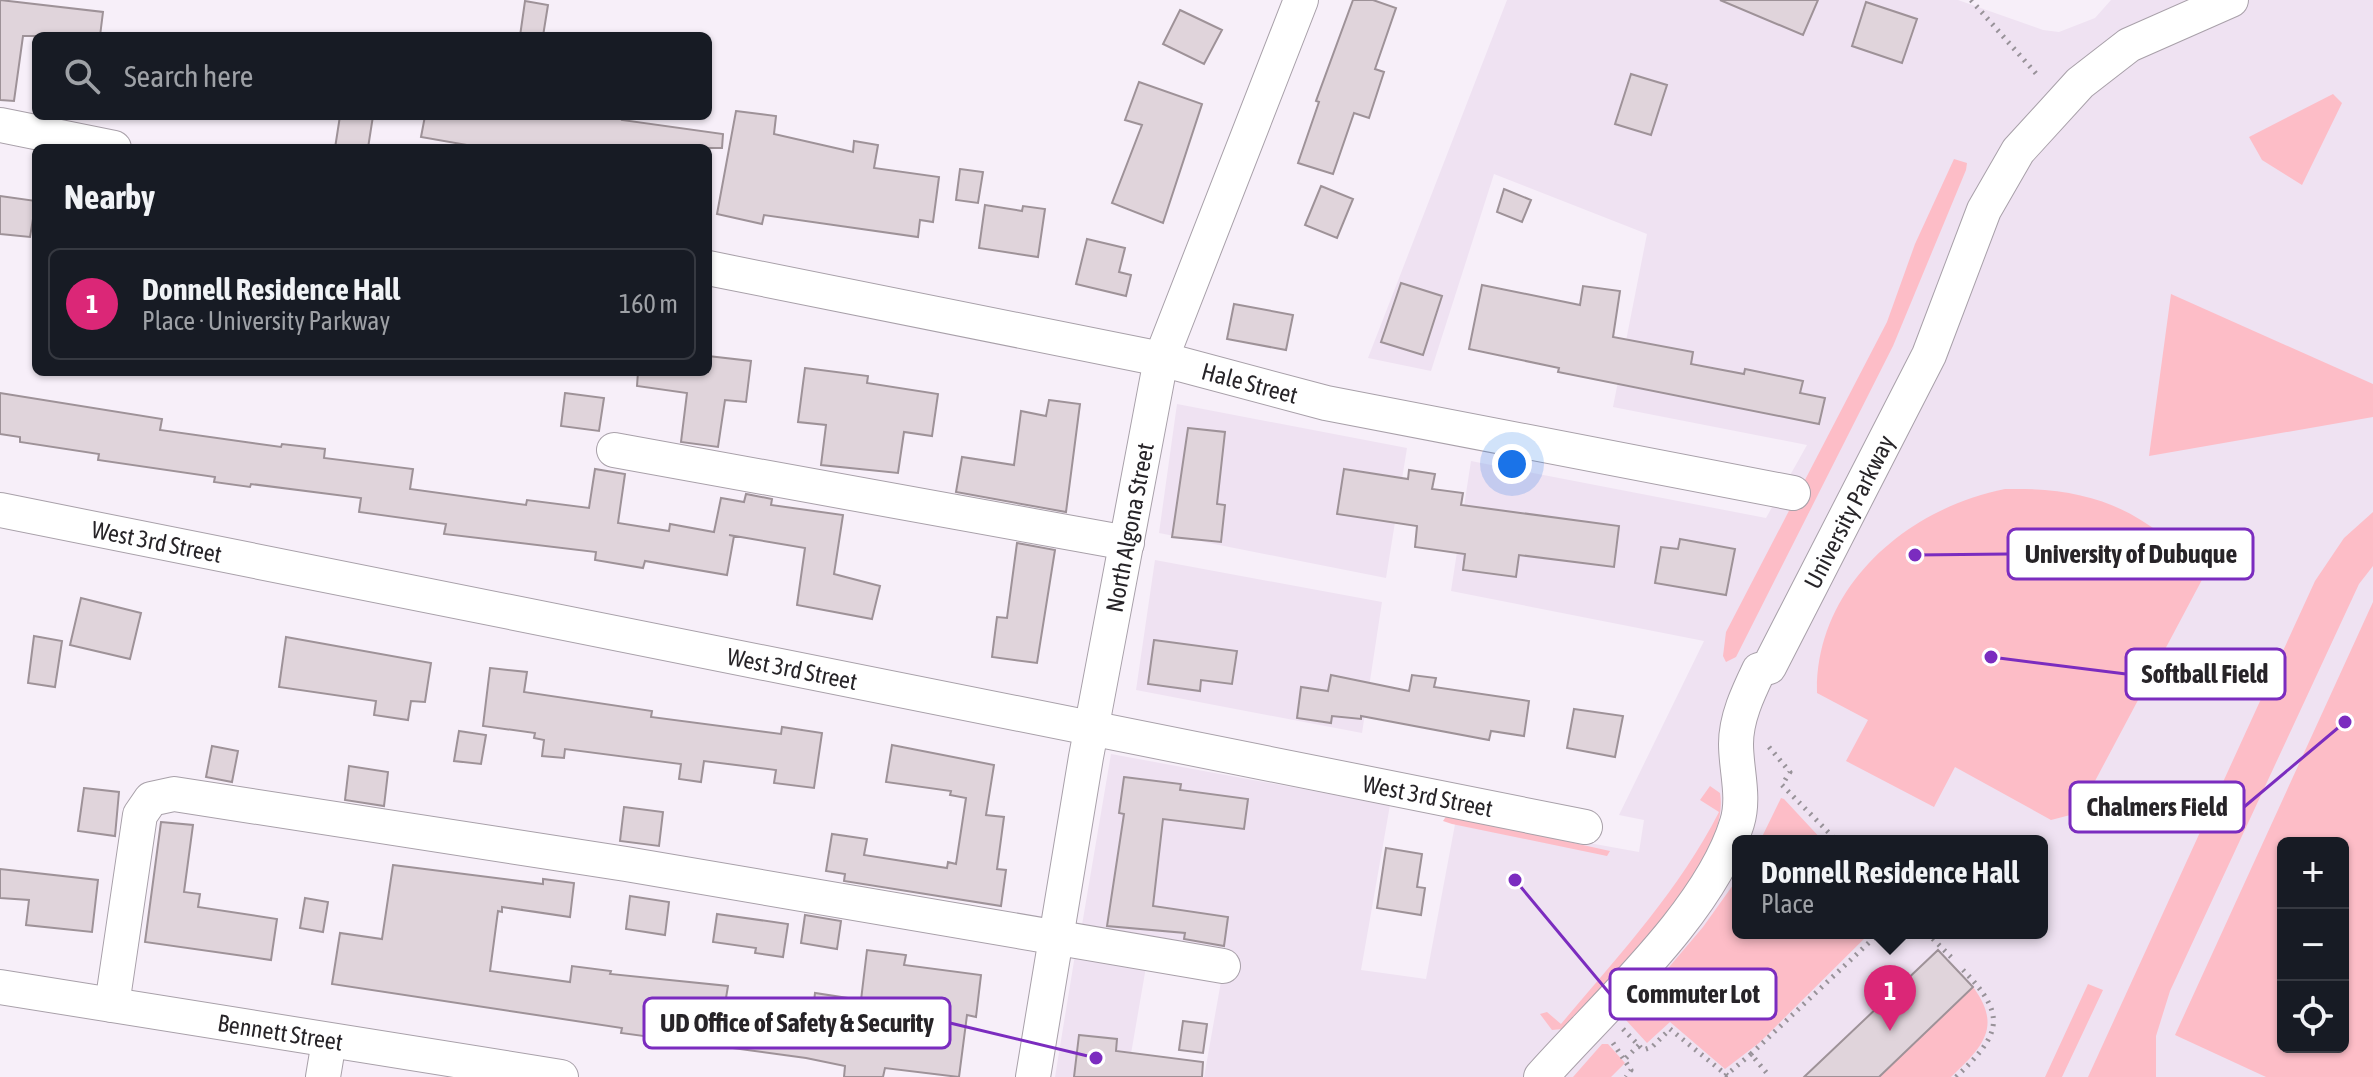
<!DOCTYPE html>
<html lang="en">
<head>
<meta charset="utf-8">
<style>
  body { margin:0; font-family:"Asap Condensed",sans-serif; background:#20242c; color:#f1f3f6 }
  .controls { position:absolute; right:24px; bottom:24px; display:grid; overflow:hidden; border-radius:12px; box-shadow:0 2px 6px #0004 }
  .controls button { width:72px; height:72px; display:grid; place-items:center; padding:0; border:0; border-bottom:2px solid #363941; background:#171b24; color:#f1f3f6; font:40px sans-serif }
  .you { position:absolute; left:1512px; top:464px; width:28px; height:28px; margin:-20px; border:6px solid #fff; border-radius:50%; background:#1a73e8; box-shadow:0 0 0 12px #1a73e833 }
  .badge { display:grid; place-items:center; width:52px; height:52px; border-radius:50%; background:#db2777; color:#fff; font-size:26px; font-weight:700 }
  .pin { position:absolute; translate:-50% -66px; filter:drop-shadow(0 2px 4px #0008) }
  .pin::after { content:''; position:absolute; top:42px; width:28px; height:24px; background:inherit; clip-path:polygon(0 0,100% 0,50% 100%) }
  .popup { position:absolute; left:1732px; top:835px; width:316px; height:104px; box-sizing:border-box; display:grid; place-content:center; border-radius:12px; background:#171b24; filter:drop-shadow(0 2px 6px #0005); font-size:26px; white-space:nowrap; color:#9ea1a6 }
  .popup b { font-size:30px; color:#f1f3f6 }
  .popup::after { content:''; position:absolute; left:50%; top:100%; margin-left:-16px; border:16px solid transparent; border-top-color:#171b24 }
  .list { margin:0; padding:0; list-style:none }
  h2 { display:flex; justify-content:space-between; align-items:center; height:104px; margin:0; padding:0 32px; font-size:34px }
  h2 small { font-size:26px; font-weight:400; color:#9ea1a6 }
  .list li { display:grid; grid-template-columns:52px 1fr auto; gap:24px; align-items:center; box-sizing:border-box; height:112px; margin:0 16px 16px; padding:0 16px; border:2px solid #363941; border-radius:12px }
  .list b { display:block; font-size:30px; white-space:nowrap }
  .list p { margin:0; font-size:26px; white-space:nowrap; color:#9ea1a6 }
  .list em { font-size:26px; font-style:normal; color:#9ea1a6 }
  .icon { flex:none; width:44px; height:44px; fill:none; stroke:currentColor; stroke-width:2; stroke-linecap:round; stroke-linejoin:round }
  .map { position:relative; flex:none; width:2373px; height:1077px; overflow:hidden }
  .search { position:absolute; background:#171b24; box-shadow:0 2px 6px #0004; left:32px; top:32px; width:680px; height:88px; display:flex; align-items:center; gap:20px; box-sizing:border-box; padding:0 28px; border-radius:12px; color:#9ea1a6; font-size:30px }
  .panel { position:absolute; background:#171b24; box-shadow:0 2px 6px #0004; left:32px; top:144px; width:680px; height:232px; border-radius:12px }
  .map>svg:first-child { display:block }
  .built { fill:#efe2f2; fill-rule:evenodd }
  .green { fill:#fdbdc7; fill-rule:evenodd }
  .building { fill:#e0d4db; stroke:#9e9298; stroke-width:2 }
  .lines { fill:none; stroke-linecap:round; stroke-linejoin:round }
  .minor-casing { stroke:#a8a0a9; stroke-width:36 }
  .path { stroke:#989299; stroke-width:5; stroke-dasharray:2 6; stroke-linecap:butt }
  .minor { stroke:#fff; stroke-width:34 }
  .labels { text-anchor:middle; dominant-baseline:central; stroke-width:7; stroke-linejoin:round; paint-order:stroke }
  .street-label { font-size:24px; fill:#272428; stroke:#fff }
  .leader { fill:none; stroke:#7b2cbf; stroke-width:3 }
  .callout-dot { fill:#7b2cbf; stroke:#fff; stroke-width:3 }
  .callout { fill:#fff; stroke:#7b2cbf; stroke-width:3 }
  .callout-label { font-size:26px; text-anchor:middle; font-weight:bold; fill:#272428 }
</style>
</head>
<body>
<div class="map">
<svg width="2373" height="1077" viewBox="0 0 2373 1077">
  <rect width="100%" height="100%" fill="#f7eff9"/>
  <path class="built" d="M1507 0H1958L2043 30 2059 32 2095 18 2111 0H2373V1077H1204L1227 948 1082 925 1111 754 1390 805 1361 970 1426 979 1456 819 1639 852 1644 820 1619 815 1704 641 1451 591 1471 461 1766 518 1807 445 1613 407 1647 234 1494 174 1431 371 1368 358ZM1738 841H2042V933H1738ZM2283 843H2343V1047H2283Z
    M1177 404 1407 448 1386 578 1159 533Z
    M1155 560 1382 602 1362 733 1136 690Z
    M1076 949 1147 961 1127 1077H1055Z"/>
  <path class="green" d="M2333 94 2342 103 2302 185 2262 160 2249 137Z
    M1954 159 1967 163 1966 170 1893 346 1736 657 1726 662 1723 656 1726 632 1887 322 1915 244Z
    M2171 294 2373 384V417L2149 456Z
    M2005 489C2093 487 2147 510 2204 576L2078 813 2051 820 1955 767 1934 807 1846 761 1868 720 1817 693C1815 586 1908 508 2005 489Z
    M2373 512V566L2359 584 2170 991 2156 1036V1077H2088L2315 581 2344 538Z
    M2373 602V1077H2266L2175 1035ZM2283 843H2343V1047H2283Z
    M1710 786 1720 793C1732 860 1616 969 1573 1018L1562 1029 1552 1030 1540 1014 1547 1012 1561 1024C1618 956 1678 892 1719 812L1700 800Z
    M1781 798 1784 799 1823 841H1760Z
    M1447 815 1610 851 1607 856 1452 824 1443 821Z
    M1738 878V933H1870L1759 1043 1725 1069 1670 1022 1647 1043 1625 1019 1703 927Z
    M2088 984 2103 990 2062 1077H2045Z
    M1973 987C2002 1026 1984 1046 1951 1077H1879Z
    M1602 1044H1608L1625 1063 1611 1077H1573Z"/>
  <path class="building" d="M0 0 103 12 100 36H23L14 101 0 100Z
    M1353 0H1373L1396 8 1375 69 1384 72 1369 118 1354 113 1333 174 1298 163 1319 102 1316 101Z
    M1720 0H1818L1803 35Z
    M525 1 548 5 543 36H520Z
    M1866 2 1917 19 1902 63 1852 46Z
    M1180 10 1222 30 1204 64 1163 44Z
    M1631 74 1667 85 1651 135 1615 124Z
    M1139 82 1202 104 1163 223 1112 203 1142 125 1125 120Z
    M736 111 776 116 774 134 853 152 854 141 878 145 874 168 939 177 933 222 920 220 918 237 764 215 762 224 717 214Z
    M340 116H373L368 148H335Z
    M425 116H623L622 120 723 134 722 148H484L421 137Z
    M960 169 983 172 978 203 956 200Z
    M1321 186 1353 199 1337 238 1305 225Z
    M1504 189 1531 200 1522 222 1497 212Z
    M0 196 36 201 30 237 0 234Z
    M985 205 1022 211 1023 206 1045 209 1038 257 979 248Z
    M1087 239 1125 248 1119 272 1131 275 1126 296 1076 284Z
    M1401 283 1442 296 1423 355 1381 342Z
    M1482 285 1580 305 1583 286 1620 291 1613 337 1693 352 1691 364 1744 374 1745 369 1803 381 1800 393 1825 398 1819 424 1558 372 1559 368 1469 349Z
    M1234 304 1293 315 1286 350 1227 339Z
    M708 356 751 361 746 402 725 400 718 447 681 442 687 393 637 386 638 372H708Z
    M805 368 868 376 867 383 938 394 932 436 904 432 898 473 821 465 826 425 798 422Z
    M0 393 162 419 160 430 281 447 282 444 325 449 324 458 413 469 410 489 526 505 527 500 589 508 595 469 625 474 618 523 669 531 670 524 714 532 721 498 744 502 746 494 772 499 771 505 843 515 834 574 880 586 872 619 797 605 805 548 729 535 734 536 727 575 645 561 643 568 595 560 596 552 444 534 446 524 359 512 361 498 251 484 250 487 214 482 215 477 98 460 99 454 20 442V437L0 434Z
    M565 393 604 398 599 431 561 426Z
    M1049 400 1080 404 1066 512 956 492 962 457 1014 465 1021 411 1046 416Z
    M1188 428 1225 432 1217 504 1225 505 1221 542 1172 537Z
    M1344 469 1408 479 1409 470 1435 474 1432 489 1463 493 1461 505 1619 526 1614 567 1519 555 1516 577 1463 570 1465 554 1415 547 1417 526 1337 514Z
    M1680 539 1735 549 1726 595 1655 583 1661 547 1678 549Z
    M1017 543 1055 550 1037 663 992 657 997 617 1007 618Z
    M81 598 141 613 130 659 70 645Z
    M34 636 62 641 55 687 28 683Z
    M286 637 431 663 425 702 411 701 408 720 374 715 376 701 279 687Z
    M1154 640 1237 651 1232 684 1201 680 1200 691 1148 684Z
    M490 668 527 672 524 692 652 711 651 717 781 734 782 727 822 733 814 788 774 783 776 770 704 761 701 782 679 779 681 764 565 749 564 758 542 756 544 740 534 738 535 733 483 726Z
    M1331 675 1409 691 1412 675 1436 678 1434 687 1529 701 1524 736 1491 731 1489 740 1361 716V719L1332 716 1331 723 1297 718 1301 687 1328 691Z
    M1574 709 1623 716 1615 757 1567 748Z
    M459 731 486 735 481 764 454 761Z
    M892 745 994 765 986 815 1004 817 997 869 1006 870 1001 906 844 881 845 874 826 871 832 834 867 839 864 855 947 868 948 862 956 864 966 798 950 795 951 791 886 782Z
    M212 746 238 751 232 782 206 777Z
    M349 766 388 772 384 806 345 800Z
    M1124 777 1181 784 1180 790 1248 799 1244 829 1163 819 1153 906 1228 917 1224 946 1184 939 1185 933 1107 926 1124 814 1119 813Z
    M84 788 119 792 115 836 78 831Z
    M624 807 663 812 659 846 620 841Z
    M161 822 193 825 184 892 200 894 198 907 277 919 271 960 145 942Z
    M1386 848 1422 854 1417 887 1425 888 1421 915 1377 908Z
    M393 865 543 884V879L574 883 570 917 502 907V912L498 911 490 971 570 982 572 966 611 971 610 974 728 986 726 998 813 1011 815 993 861 1000 867 950 906 955 904 965 981 975 976 1017 967 1015 959 1077 885 1068 883 1077H844L845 1066 806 1058 621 1033 622 1028 332 984 340 933 382 939Z
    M0 869 98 880 92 932 26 925 29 900 0 898Z
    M630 896 669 902 665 935 626 929Z
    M305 898 328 902 323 932 300 928Z
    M717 914 788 924 783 957 755 953 756 948 713 942Z
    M805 915 841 921 837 949 801 943Z
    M1938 950 1973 987 1879 1077H1804Z
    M1183 1021 1207 1024 1203 1053 1179 1050Z
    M1079 1035 1117 1039 1116 1051 1203 1062 1202 1077H1074Z"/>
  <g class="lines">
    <g class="minor-casing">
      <g id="minor">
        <path d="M0 125 114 148"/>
        <path id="s1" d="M708 268 1161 359 1326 403 1793 493"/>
        <path d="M614 450 1127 543"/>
        <path id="s2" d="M0 510 1585 827"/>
        <path id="s3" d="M0 987 561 1077"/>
        <path d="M112 1005 140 815 151 799 174 794 626 864 1223 966"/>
        <path d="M323 1077 329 1041"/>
        <path id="s4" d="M1033 1077 1086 757 1161 359 1301 0"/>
        <path id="s5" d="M1541 1077C1603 1007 1710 912 1737 823 1745 797 1736 770 1736 744 1736 718 1748 693 1759 670L1769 667 1929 355 1984 210 2018 151 2080 83 2129 45 2231 0"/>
      </g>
    </g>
    <path class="path" d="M1971 0 2039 77
      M1769 747 1790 772 1782 785 1837 841
      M1927 933 1953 959
      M1623 1029 1643 1050 1652 1047 1670 1029 1729 1077
      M1613 1043 1631 1070 1626 1077
      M1751 1054 1879 933
      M1626 1058 1639 1045
      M1725 1076 1751 1054 1770 1077
      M1956 1077C2001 1034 2008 1016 1963 970"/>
    <use href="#minor" class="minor"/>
  </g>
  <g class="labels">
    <g class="street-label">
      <text stroke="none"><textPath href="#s1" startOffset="554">Hale Street</textPath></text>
      <text stroke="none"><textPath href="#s5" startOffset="666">University Parkway</textPath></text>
      <text stroke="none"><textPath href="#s4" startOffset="558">North Algona Street</textPath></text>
      <text stroke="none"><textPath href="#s2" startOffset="160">West 3rd Street</textPath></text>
      <text stroke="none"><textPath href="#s2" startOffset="808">West 3rd Street</textPath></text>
      <text stroke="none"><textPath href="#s2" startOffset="1456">West 3rd Street</textPath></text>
      <text stroke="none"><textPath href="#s3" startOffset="284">Bennett Street</textPath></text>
    </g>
  </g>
  <path class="leader" d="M1915 555L2008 554M1991 657L2126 674M2345 722L2244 807M1515 880L1610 994M1096 1058L950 1023"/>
  <g class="callout-dot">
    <circle cx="1915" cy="555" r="8"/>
    <circle cx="1991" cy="657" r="8"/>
    <circle cx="2345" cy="722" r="8"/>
    <circle cx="1515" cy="880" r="8"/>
    <circle cx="1096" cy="1058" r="8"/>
  </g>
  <g class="callout">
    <rect x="2008" y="529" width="245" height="50" rx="8"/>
    <rect x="2126" y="649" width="159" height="50" rx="8"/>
    <rect x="2070" y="782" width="174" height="50" rx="8"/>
    <rect x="1610" y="969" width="166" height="50" rx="8"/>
    <rect x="644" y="998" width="306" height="50" rx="8"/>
  </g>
  <g class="callout-label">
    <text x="2131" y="563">University of Dubuque</text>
    <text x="2205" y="683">Softball Field</text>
    <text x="2157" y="816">Chalmers Field</text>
    <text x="1693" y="1003">Commuter Lot</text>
    <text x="797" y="1032">UD Office of Safety &amp; Security</text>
  </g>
</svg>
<div class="controls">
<button>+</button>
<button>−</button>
<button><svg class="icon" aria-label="locate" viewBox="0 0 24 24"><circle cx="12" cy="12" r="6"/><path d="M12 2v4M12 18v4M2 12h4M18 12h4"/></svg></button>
</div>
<div class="you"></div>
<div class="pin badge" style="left:1890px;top:1031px">1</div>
<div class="popup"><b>Donnell Residence Hall</b>Place</div>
<div class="search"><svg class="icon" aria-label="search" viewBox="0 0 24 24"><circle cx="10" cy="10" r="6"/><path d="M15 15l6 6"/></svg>Search here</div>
<section class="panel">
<h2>Nearby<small></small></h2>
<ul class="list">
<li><span class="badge">1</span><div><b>Donnell Residence Hall</b><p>Place · University Parkway</p></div><em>160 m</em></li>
</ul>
</section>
</div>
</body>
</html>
